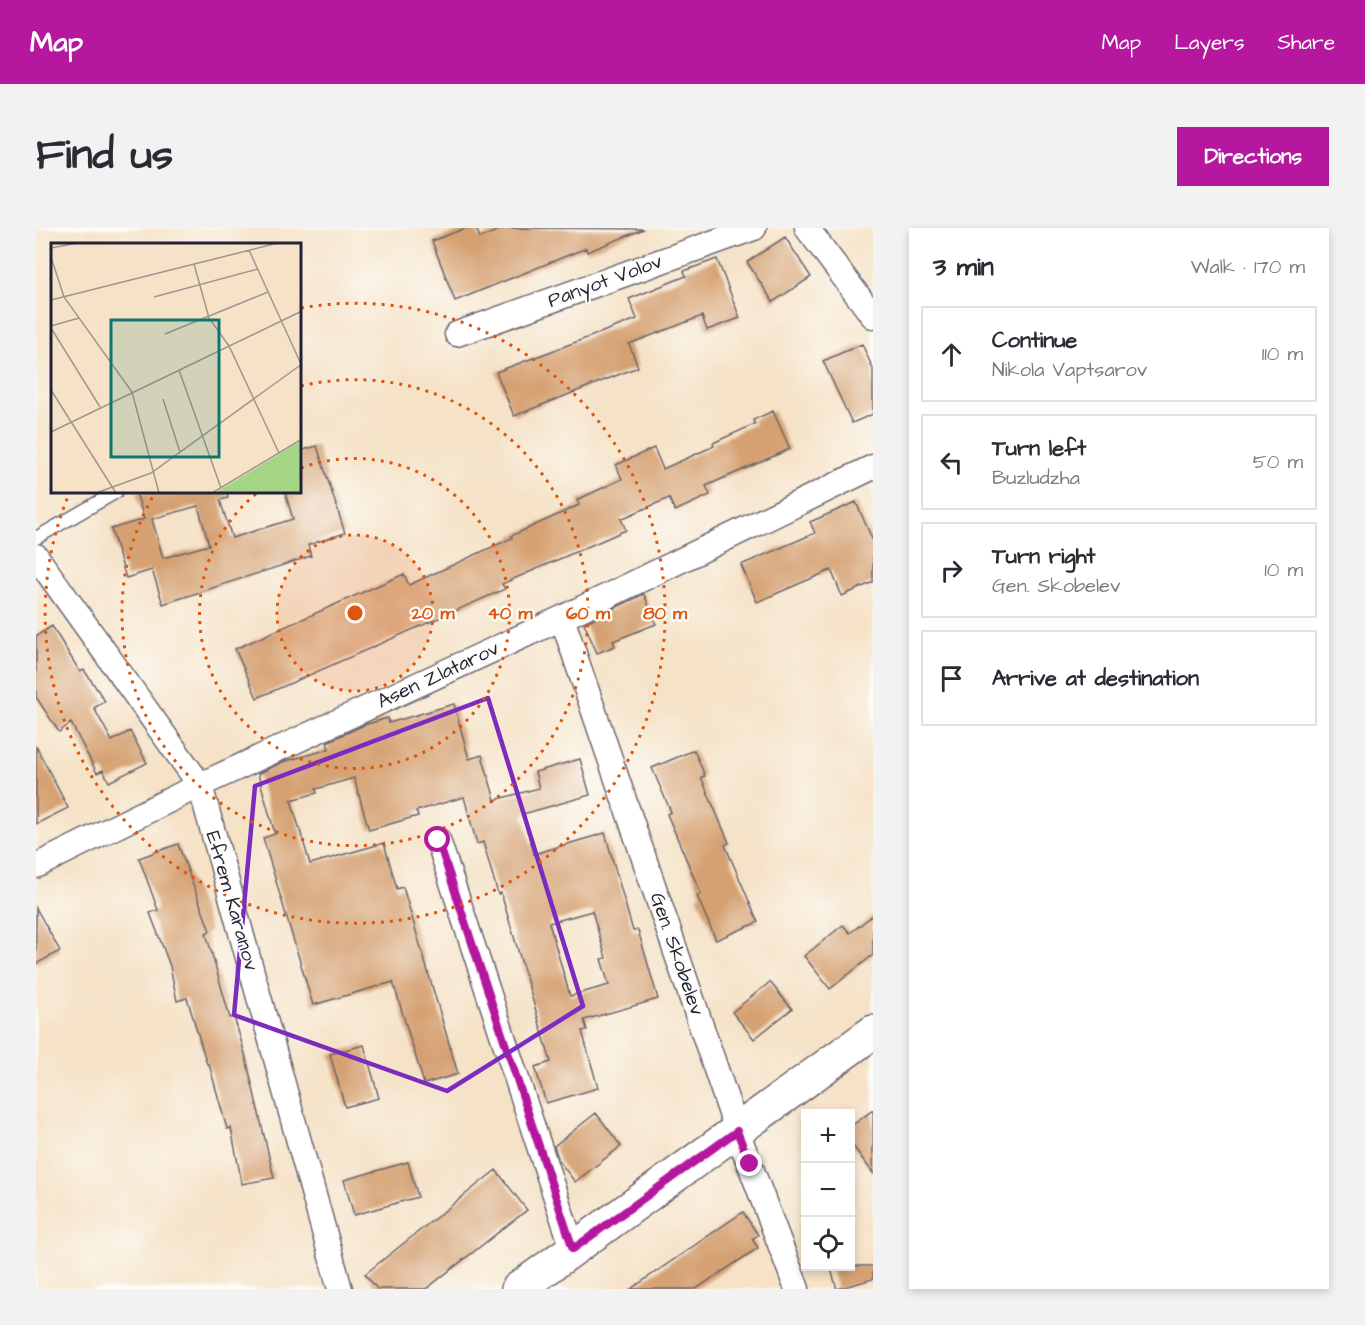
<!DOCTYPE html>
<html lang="en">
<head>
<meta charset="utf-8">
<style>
  body { margin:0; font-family:"Architects Daughter",sans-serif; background:#f2f2f3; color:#2b2b33 }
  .controls { position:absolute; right:18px; bottom:18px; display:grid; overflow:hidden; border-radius:0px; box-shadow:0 3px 9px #0003 }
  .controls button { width:54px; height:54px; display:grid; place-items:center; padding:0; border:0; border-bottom:2px solid #e1e1e2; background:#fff; color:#2b2b33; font:30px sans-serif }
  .stop { position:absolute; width:18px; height:18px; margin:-14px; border:4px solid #b5179e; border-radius:50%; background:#fff }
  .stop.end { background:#b5179e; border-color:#fff; box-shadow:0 2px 6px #0008 }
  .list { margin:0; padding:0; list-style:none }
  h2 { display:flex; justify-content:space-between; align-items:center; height:78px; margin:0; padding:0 24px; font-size:26px }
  h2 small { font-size:20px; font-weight:400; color:#7c7c81 }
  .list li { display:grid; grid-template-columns:39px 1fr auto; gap:18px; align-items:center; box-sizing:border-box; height:96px; margin:0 12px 12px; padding:0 12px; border:2px solid #e1e1e2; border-radius:0px }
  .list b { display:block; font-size:22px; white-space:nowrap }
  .list p { margin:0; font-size:20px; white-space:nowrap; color:#7c7c81 }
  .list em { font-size:20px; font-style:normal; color:#7c7c81 }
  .icon { flex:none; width:33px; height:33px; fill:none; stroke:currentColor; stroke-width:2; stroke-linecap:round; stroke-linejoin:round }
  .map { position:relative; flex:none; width:837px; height:1061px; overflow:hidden; border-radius:0px }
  header { display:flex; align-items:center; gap:36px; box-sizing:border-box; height:84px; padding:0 30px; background:#b5179e; color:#fff }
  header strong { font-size:28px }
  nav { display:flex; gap:33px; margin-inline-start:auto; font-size:21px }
  .intro { display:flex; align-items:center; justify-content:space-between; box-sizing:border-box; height:144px; padding:0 36px }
  h1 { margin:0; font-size:42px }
  .button { padding:15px 27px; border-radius:0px; background:#b5179e; color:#fff; font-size:21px; font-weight:700 }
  main { display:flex; gap:36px; padding:0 36px }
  aside { flex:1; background:#fff; border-radius:0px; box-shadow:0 3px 9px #0003 }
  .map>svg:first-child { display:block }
  .building { fill:#d5a172; fill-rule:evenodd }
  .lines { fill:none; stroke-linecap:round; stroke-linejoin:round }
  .lane-casing { stroke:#6c656c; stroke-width:15 }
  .street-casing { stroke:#6c656c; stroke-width:27 }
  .secondary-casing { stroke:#6c656c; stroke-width:36 }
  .lane { stroke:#fff; stroke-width:12 }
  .street { stroke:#fff; stroke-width:24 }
  .secondary { stroke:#fff; stroke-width:33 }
  .route { stroke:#b5179e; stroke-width:8 }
  .marked { fill:none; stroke:#7b2cbf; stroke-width:4.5; stroke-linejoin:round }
  .ring { fill:none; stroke:#de560e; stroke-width:3; stroke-dasharray:3 6 }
  .labels { text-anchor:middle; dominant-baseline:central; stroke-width:4.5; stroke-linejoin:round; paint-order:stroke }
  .street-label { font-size:20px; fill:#22223b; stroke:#fdfcf7 }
  .inset-road { fill:none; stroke:#a1958f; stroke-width:1.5 }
  .view { fill:#0f766e; fill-opacity:0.15; stroke:#0f766e; stroke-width:3 }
  .inset-edge { fill:none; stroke:#22223b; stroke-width:3 }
  .centre { fill:#de560e; stroke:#fdfcf7; stroke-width:3 }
  .ring-label { font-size:18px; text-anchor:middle; font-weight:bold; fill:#de560e; stroke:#fdfcf7; stroke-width:4.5; stroke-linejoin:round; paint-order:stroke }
</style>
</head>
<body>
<header>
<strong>Map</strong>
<nav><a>Map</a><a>Layers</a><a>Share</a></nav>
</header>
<div class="intro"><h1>Find us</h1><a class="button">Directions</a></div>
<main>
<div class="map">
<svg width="837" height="1061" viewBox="0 0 837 1061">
  <rect width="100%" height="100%" fill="#fdfcf7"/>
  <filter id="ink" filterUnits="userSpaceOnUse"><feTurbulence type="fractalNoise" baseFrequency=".0167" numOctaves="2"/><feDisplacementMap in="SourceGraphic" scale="12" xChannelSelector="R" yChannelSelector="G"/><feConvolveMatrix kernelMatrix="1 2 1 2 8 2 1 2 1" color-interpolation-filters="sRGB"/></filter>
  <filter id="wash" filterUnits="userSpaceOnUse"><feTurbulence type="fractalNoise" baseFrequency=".008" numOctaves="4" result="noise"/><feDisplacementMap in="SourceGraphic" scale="24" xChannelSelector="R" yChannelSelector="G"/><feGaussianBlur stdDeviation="1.35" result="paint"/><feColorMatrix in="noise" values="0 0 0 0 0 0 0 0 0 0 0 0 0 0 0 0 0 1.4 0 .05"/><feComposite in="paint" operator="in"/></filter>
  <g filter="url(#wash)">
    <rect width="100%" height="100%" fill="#f5e2c7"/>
    <g id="blocks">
      <path class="building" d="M430 0H440L444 10 468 0 608 1 551 24 550 20 419 73 396 13Z
        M749 9 775 49 737 74 711 34Z
        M681 31 704 90 671 102 666 88 593 116 602 139 478 188 460 144 601 91 593 71 650 48 648 43Z
        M826 116 837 141V186L816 195 787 133Z
        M737 183 754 221 670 258 674 267 639 283 633 270 585 291 590 302 466 356 469 361 221 470 199 421 368 346 373 357 476 310 475 308 543 277 541 272 586 251 580 237 618 220 627 241 678 218 677 215 719 196 717 192Z
        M281 218 309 305 272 317 275 328 127 376 116 342 90 350 75 301 108 291 100 264H191L192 270 184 272 196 310 257 291 249 264H264V223ZM162 278 173 317 127 330 116 291Z
        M820 274 837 313V354L806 368 795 342 721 374 705 337 779 305 774 294Z
        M608 366 620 396 577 413 579 418 561 425 548 395Z
        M16 398 44 444 48 442 69 473 58 480 76 513 94 503 111 535 73 554 67 542 61 545 35 495 23 504 0 469V408Z
        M418 476 433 531 446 527 459 572 503 560 499 544 544 531 554 567 487 586 498 626 569 605 597 703 602 702 622 771 548 792 551 802 546 803 562 860 510 875 499 839 515 834 465 665 462 666 447 614 441 616 428 569 380 583 382 588 333 602 318 550 280 561 281 565 255 572 274 636 348 615 361 661 367 659 422 846 388 856 357 754 277 777 227 610 239 606 222 546 247 534 293 521 291 514 328 497 352 490 353 495ZM556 683 570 730 565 731 573 757 534 768 513 695Z
        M0 518 32 580 0 596Z
        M658 522 669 548 665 549 693 615 689 617 722 694 680 712 661 668 665 666 631 586 635 584 616 540Z
        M142 616 174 703 170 705 194 790 198 789 209 826 238 950 206 956 195 900 191 901 173 836H171L151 770 141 773 134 738 114 685 122 682 103 630Z
        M0 680 24 723 0 736Z
        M837 687V727L794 761 768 728 807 697 814 705Z
        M734 754 756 781 718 811 696 784Z
        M328 817 343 870 309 879 294 826Z
        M837 882V945L814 914V899Z
        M560 885 585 918 539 954 523 933 518 918Z
        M372 934 382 969 318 987 308 952Z
        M460 942 491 982 390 1061H341L329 1046Z
        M707 984 722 1007 716 1011 722 1020 660 1061H595Z
        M794 1038H837V1051L801 1061Z"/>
    </g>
  </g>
  <g filter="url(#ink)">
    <use href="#blocks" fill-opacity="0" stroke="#6c656c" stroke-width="1.5"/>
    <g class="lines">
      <g class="lane-casing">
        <path id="lane" d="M0 310 80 264"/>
      </g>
      <g class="street-casing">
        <path id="street" d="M771 0 837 88
          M421 106 718 0
          M0 328 164 557 304 1061
          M526 390 701 903 761 1061
          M402 612 537 1021
          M0 638 164 557 526 390 837 239"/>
      </g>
      <g class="secondary-casing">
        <path id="secondary" d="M482 1061 837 804"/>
      </g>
      <use href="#lane" class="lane"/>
      <use href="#street" class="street"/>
      <use href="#secondary" class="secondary"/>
    </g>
  </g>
  <g class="lines" filter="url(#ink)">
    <path class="route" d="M402 612 537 1021 701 903 714 936"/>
  </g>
  <path class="marked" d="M452 470 547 778 411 863 198 787 219 558Z"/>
  <circle cx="319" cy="385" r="78" fill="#de560e" fill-opacity=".12"/>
  <g class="ring">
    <circle cx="319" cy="385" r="78"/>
    <path d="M265 240A155 155 0 1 1 221 265"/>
    <path d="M265 158A233 233 0 1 1 119 265"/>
    <path d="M265 80A310 310 0 1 1 33 266"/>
  </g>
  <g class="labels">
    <g class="street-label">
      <text transform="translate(569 53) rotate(-20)">Panyot Volov</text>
      <text transform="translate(402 447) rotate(-25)">Asen Zlatarov</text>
      <text transform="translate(196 673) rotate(74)">Efrem Karanov</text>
      <text transform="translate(641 726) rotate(71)">Gen. Skobelev</text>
    </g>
  </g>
  <g transform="translate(15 15)">
    <rect width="250" height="250" fill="#f5e2c7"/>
    <path d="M250 198V250H164Z" fill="#a3d584"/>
    <path class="inset-road" d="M0 5 27 0M198 7 250 121M0 14 13 54 81 149 108 250M143 21 158 75 178 103 228 210M103 54 207 26M0 57 227 0M0 83 28 75M0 85 49 164M114 91 217 49M128 127 170 245M0 147 65 250M112 156 129 209M0 189 251 68M45 250 100 230 251 121M161 250 251 196"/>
    <path class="view" d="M60 77H168V214H60Z"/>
    <rect width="250" height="250" class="inset-edge"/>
  </g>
  <circle cx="319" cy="385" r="9" class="centre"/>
  <g class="ring-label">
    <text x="397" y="391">20 m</text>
    <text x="474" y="391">40 m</text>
    <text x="552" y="391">60 m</text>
    <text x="629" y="391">80 m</text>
  </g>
</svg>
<div class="controls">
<button>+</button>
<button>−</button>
<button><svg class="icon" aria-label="locate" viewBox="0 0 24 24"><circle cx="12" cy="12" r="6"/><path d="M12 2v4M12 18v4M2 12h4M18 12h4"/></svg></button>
</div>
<div class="stop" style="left:402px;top:612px"></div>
<div class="stop end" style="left:714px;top:936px"></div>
</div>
<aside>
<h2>3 min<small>Walk · 170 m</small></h2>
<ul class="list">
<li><svg class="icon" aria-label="ahead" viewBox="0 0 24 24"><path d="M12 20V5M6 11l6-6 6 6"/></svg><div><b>Continue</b><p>Nikola Vaptsarov</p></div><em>110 m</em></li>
<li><svg class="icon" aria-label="left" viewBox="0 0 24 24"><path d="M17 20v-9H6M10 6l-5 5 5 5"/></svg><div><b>Turn left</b><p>Buzludzha</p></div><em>50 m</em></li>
<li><svg class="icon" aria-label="right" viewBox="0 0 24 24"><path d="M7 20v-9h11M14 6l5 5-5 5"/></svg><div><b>Turn right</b><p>Gen. Skobelev</p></div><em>10 m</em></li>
<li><svg class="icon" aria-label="arrive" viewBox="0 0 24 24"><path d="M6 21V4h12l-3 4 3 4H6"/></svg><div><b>Arrive at destination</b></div></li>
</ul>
</aside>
</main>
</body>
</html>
